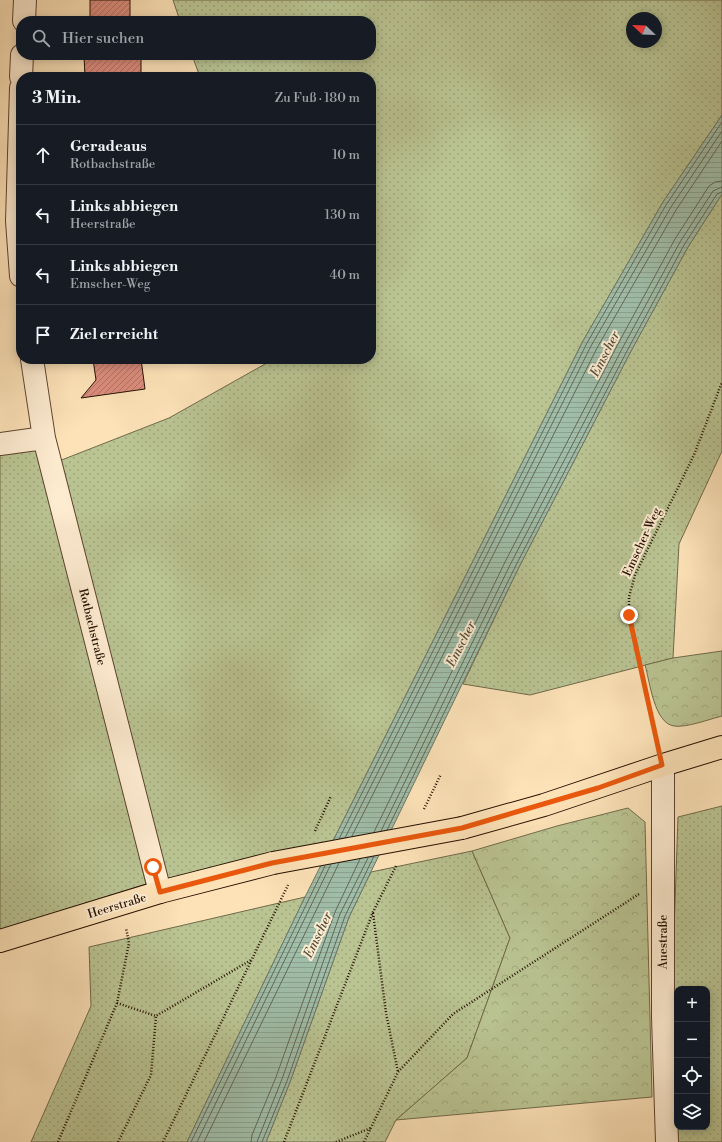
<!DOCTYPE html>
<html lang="de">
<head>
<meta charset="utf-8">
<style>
  body { margin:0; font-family:"Libre Bodoni",serif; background:#242831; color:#f1f3f6 }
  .controls { position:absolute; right:12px; bottom:12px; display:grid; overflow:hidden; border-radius:8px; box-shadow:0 2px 10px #0003 }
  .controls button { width:36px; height:36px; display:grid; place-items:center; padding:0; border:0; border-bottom:1px solid #363941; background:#171b24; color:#f1f3f6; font:20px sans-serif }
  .compass { position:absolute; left:626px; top:12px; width:36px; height:36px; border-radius:50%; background:#171b24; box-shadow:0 2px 10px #0003; rotate:293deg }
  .stop { position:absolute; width:12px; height:12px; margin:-9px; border:3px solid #ea580c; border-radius:50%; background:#fff }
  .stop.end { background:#ea580c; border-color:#fff; box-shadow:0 1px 4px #0008 }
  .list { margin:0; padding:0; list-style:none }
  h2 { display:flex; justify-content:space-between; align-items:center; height:52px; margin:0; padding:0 16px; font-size:17px }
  h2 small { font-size:13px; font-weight:400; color:#9ea1a6 }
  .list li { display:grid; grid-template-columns:26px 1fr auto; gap:12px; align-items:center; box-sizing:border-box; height:60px; padding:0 16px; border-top:1px solid #363941 }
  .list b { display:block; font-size:15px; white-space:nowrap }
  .list p { margin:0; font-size:13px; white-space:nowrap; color:#9ea1a6 }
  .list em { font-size:13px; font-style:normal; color:#9ea1a6 }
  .icon { flex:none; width:22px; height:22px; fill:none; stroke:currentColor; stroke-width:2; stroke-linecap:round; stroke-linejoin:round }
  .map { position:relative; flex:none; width:722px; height:1142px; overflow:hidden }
  .search { position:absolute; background:#171b24; box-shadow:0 2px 10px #0003; left:16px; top:16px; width:360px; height:44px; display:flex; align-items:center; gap:10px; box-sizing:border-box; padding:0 14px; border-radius:16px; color:#9ea1a6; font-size:15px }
  .panel { position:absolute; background:#171b24; box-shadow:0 2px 10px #0003; left:16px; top:72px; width:360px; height:292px; border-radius:16px }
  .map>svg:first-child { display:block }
  .grass { fill:url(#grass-dots); stroke:#706a4a; fill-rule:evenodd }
  .forest { fill:url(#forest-crowns); stroke:#706a4a }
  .water { fill:url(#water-rules); stroke:#6f7866 }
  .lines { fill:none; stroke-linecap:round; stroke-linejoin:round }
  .shore { stroke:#636755; stroke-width:1 }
  .building { fill:url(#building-hatch); stroke:#261000 }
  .minor-casing { stroke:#5c442e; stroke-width:24 }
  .major-casing { stroke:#261000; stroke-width:24 }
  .path { stroke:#261000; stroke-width:2.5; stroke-dasharray:1 2; stroke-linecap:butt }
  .minor { stroke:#feecd1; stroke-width:22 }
  .major { stroke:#fde2b8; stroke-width:22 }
  .major-bridge-casing { stroke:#261000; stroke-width:24; stroke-linecap:butt }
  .major-bridge { stroke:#fde2b8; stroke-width:22 }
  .route { stroke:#ea580c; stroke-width:5 }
  .labels { text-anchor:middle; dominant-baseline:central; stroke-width:4; stroke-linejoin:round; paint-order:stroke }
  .street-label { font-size:12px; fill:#261000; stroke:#feecd1 }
  .water-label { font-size:13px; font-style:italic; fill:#514d3c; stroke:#feecd1 }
</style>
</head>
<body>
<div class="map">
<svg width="722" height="1142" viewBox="0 0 722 1142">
  <defs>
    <pattern id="grass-dots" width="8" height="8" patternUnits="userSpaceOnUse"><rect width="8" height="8" fill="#bac493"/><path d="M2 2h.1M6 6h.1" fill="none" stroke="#a0a77d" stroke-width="1.8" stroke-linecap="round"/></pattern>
    <pattern id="forest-crowns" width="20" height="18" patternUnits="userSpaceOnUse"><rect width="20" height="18" fill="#bac493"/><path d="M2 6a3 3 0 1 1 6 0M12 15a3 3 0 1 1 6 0" fill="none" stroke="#a0a77d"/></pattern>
    <pattern id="water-rules" width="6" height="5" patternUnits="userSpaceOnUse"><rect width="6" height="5" fill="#a0beaa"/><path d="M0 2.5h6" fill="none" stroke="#8aa290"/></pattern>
    <pattern id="building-hatch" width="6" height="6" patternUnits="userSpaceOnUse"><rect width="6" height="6" fill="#dd8d7e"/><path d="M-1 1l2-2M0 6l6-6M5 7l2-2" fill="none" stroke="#b37265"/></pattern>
  </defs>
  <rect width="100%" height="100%" fill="#fde2b8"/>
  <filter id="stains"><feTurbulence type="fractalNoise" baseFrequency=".005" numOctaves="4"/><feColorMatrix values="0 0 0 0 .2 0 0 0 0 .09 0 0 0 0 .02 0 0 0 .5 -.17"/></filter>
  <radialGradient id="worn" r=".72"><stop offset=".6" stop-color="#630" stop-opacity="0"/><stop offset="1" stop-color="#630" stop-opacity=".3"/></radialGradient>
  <path class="grass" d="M173 0H722V115L663 202 583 341 331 845 164 882 59 461 169 418 274 359H371V77H200L192 55H371V21H180ZM632 18H656V42H632Z
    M722 194V451L679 544 673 658 530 695 463 684 518 569 631 351 688 247Z
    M43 447 146 884 0 930V454Z
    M722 806V1142H675L671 1019 678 817ZM677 989H707V1127H677Z
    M472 851 510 938 467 1058 396 1120 385 1142H266L290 1082 349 917 371 872Z
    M305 897 187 1142H31L91 1006 89 947Z"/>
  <path class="forest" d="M722 651V716C710 719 686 728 674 726 654 723 650 682 645 665L673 658Z
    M628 808 645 822 652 1097 396 1120 467 1058 510 938 472 851 557 826Z"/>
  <path class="water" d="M722 115V194L688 247 631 351 518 569 349 917 290 1082 266 1142H187L305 897 583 341 663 202Z"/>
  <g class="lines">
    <path class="shore" d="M387 830 515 567 628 349 684 245 717 194 722 192
      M381 831 510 565 623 347 680 242 713 191 722 187
      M374 832 505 562 618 344 675 239 709 186 715 182 722 181
      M352 836 597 348 676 210 722 141
      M345 838 591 346 671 207 722 131
      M339 839 587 343 666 205 722 122
      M191 1142 325 866
      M197 1142 331 864
      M204 1142 339 863
      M251 1142 252 1135 276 1077 335 912 360 859
      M257 1142 282 1079 340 914 368 858
      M262 1142 287 1081 345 916 374 856"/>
  </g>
  <path class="building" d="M90 0H130V21H90Z
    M84 55H141V77H85Z
    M93 359H141L145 389 81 398 96 380Z"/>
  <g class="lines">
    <g class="minor-casing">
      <path id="minor" d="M24 21 25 0
        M21 77 22 55
        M21 88 17 221 21 276
        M32 359 44 438 160 892
        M0 444 44 438
        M663 765V1017L667 1142"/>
    </g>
    <g class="major-casing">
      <path id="major" d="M462 828 544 805 663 765 722 747
        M0 941 160 892 273 863"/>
    </g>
    <path class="path" d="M657 743 629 615V597L635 575 694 455 722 382
      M424 809 441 774
      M315 831 331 796
      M373 913 386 1013 398 1072
      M117 1003 156 1016 251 960
      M58 1142 117 1003 129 943 126 928
      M118 1142 151 1075 156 1016
      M163 1142 288 885
      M284 1142 373 912 396 866
      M336 1142 371 1128
      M364 1142 398 1072 453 1014 639 894"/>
    <use href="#minor" class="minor"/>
    <use href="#major" class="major"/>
    <g class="major-bridge-casing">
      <path id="major-bridge" d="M273 863 462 828"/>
    </g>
    <use href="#major-bridge" class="major-bridge"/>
  </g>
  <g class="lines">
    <path class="route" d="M153 867 160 892 272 863 462 828 598 788 662 765 629 615"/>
  </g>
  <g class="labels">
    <g class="street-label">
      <text transform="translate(642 542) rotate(-65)">Emscher-Weg</text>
      <text transform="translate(92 627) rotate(76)">Rotbachstraße</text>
      <text transform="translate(117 906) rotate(-17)">Heerstraße</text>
      <text transform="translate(663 942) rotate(-90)">Auestraße</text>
    </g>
    <g class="water-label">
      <text transform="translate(605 354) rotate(-63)">Emscher</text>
      <text transform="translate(461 644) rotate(-63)">Emscher</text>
      <text transform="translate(318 935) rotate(-64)">Emscher</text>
    </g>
  </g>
  <rect width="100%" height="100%" filter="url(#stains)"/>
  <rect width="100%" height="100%" fill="url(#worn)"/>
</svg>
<div class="controls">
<button>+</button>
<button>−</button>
<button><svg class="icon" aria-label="locate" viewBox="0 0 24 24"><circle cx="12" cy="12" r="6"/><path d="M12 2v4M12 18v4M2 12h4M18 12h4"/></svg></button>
<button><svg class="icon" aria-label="layers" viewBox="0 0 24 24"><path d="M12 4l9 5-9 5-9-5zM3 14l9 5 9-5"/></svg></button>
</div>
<svg class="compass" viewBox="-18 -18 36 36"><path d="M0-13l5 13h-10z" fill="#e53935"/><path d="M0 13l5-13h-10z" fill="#9ea1a6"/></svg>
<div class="stop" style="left:153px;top:867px"></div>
<div class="stop end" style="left:629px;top:615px"></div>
<div class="search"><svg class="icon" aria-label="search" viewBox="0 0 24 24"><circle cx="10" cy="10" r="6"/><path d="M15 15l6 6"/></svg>Hier suchen</div>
<section class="panel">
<h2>3 Min.<small>Zu Fuß · 180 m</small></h2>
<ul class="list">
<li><svg class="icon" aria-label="ahead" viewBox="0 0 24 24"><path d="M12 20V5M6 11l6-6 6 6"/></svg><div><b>Geradeaus</b><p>Rotbachstraße</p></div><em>10 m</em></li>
<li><svg class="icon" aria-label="left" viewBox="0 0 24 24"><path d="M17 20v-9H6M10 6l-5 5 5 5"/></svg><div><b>Links abbiegen</b><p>Heerstraße</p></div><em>130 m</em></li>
<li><svg class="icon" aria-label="left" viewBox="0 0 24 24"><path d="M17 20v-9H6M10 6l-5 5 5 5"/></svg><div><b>Links abbiegen</b><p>Emscher-Weg</p></div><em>40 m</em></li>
<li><svg class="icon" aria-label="arrive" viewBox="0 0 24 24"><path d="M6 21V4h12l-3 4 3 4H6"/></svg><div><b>Ziel erreicht</b></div></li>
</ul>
</section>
</div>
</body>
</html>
